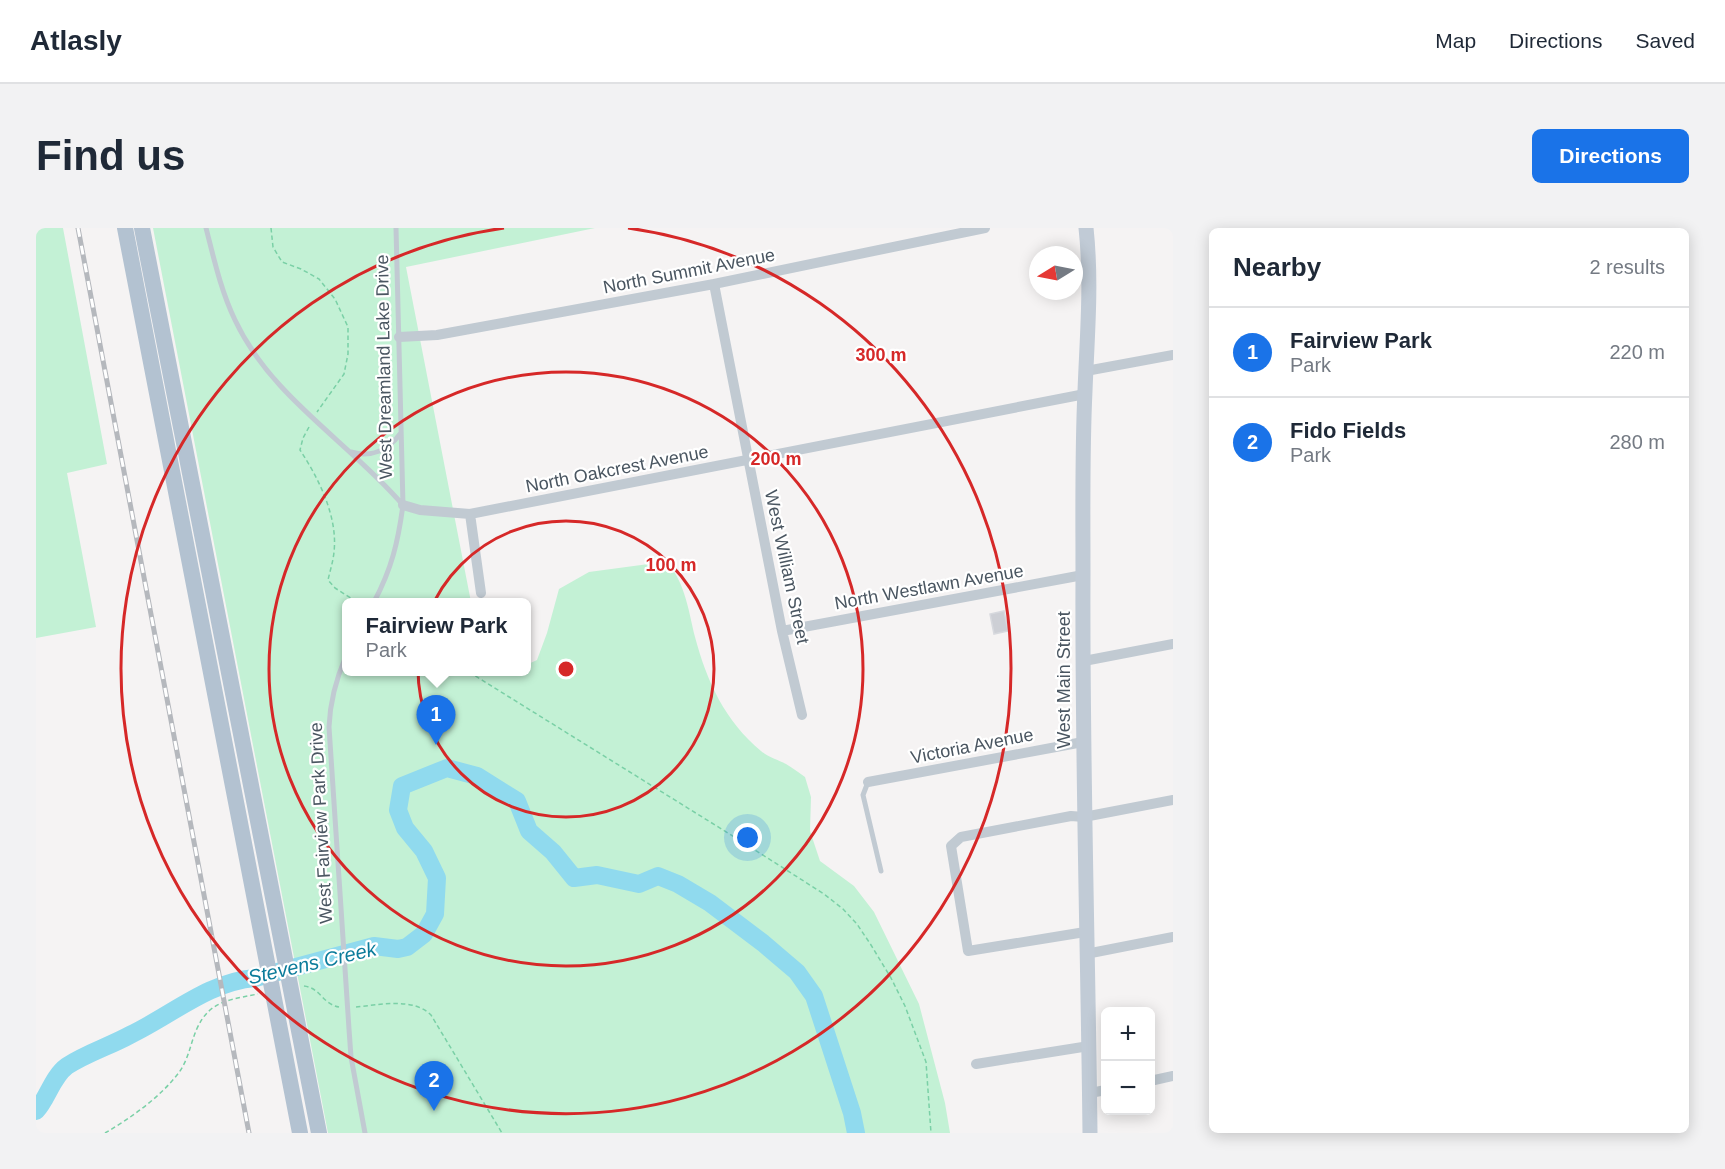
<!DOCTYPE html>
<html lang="en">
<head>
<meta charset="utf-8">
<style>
  body { margin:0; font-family:Helvetica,sans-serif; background:#f2f2f3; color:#1f2937 }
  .controls { position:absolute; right:18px; bottom:18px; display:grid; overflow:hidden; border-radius:9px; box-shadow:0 3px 15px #0003 }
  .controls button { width:54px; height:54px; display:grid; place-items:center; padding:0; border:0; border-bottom:2px solid #e0e1e3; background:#fff; color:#1f2937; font:30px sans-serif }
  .compass { position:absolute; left:993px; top:18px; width:54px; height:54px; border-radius:50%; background:#fff; box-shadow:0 3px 15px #0003; rotate:260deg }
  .you { position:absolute; left:712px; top:610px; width:21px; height:21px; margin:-15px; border:4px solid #fff; border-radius:50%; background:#1a73e8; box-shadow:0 0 0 9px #1a73e833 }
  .badge { display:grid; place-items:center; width:39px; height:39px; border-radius:50%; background:#1a73e8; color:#fff; font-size:20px; font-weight:700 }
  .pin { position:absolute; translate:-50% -50px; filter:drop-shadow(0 2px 3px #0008) }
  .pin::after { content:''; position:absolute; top:32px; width:21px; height:18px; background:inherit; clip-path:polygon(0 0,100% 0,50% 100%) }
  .popup { position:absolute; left:306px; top:370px; width:189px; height:78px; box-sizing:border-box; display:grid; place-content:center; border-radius:9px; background:#fff; filter:drop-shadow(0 2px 4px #0005); font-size:20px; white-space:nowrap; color:#747a83 }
  .popup b { font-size:22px; color:#1f2937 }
  .popup::after { content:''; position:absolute; left:50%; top:100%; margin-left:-12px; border:12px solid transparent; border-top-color:#fff }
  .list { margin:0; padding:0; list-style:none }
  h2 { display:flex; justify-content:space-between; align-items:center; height:78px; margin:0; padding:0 24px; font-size:26px }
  h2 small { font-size:20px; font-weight:400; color:#747a83 }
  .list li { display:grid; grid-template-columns:39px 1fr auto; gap:18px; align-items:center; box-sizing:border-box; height:90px; padding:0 24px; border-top:2px solid #e0e1e3 }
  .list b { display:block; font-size:22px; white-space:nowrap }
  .list p { margin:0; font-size:20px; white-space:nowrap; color:#747a83 }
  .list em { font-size:20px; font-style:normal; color:#747a83 }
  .map { position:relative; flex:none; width:1137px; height:905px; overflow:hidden; border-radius:9px }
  header { display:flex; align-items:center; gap:36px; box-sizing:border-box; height:84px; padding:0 30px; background:#fff; border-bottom:2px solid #e0e1e3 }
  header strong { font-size:28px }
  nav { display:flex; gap:33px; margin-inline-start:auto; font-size:21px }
  .intro { display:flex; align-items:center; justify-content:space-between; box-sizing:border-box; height:144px; padding:0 36px }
  h1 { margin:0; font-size:42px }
  .button { padding:15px 27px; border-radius:9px; background:#1a73e8; color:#fff; font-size:21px; font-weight:700 }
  main { display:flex; gap:36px; padding:0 36px }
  aside { flex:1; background:#fff; border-radius:9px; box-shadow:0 3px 15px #0003 }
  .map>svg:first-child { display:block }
  .green { fill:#c3f1d5 }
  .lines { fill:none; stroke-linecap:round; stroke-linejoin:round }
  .river { stroke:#90daee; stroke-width:18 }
  .building { fill:#cdcfd5; stroke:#d7d9de; stroke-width:1.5 }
  .path { stroke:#7ad0a6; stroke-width:1.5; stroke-dasharray:4.5 3; stroke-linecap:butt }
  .lane { stroke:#c1cad2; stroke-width:5 }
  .street { stroke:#c1cad2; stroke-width:10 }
  .secondary { stroke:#c1cbd6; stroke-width:15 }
  .primary { stroke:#b3c2d1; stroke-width:16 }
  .rail-casing { stroke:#b5b8bd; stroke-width:5 }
  .rail { stroke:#fff; stroke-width:3; stroke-dasharray:9; stroke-linecap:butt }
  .ring { fill:none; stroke:#d62828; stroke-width:3 }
  .labels { text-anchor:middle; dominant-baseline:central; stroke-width:4.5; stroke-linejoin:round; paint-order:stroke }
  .street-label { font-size:18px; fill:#4a5661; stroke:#fff }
  .water-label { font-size:20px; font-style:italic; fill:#0c7c9b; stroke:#fff }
  .centre { fill:#d62828; stroke:#fff; stroke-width:3 }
  .ring-label { font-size:18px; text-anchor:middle; font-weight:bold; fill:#d62828; stroke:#fff; stroke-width:4.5; stroke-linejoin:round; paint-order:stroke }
</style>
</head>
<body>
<header>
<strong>Atlasly</strong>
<nav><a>Map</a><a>Directions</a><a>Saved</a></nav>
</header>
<div class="intro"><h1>Find us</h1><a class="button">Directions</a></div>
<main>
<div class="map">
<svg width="1137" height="905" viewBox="0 0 1137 905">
  <rect width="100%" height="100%" fill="#f5f3f3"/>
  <path class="green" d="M0 0H27L71 236 31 245 60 399 0 410Z
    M117 0H559L370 39 435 374H310V444H490V437L501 432 511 405 523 361 553 344 620 335 632 336C649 354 653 385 659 409 671 454 689 493 725 523 732 529 742 532 750 536 757 540 763 545 769 549L775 569 774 603 784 633 818 658 838 684 883 776 909 875 914 905H292Z"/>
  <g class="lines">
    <path class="river" d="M0 883C12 870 16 849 31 838 51 825 74 818 94 807 136 787 172 754 219 750L338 718 362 721 371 719 388 706 399 686 401 650 388 623 369 600 362 582 366 558 411 540 441 548 481 573 493 603 517 624 538 650 561 647 603 656 622 648 642 656 674 675 727 715 761 744 778 768 816 885 820 905"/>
  </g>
  <path class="building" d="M968 383 972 403 958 406 954 386Z"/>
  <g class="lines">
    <path class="path" d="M235 0 237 19 246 34 265 41 283 51 299 71 312 99V126L308 146 281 184
      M273 199 267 210 264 222C283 251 302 289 298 324 297 334 294 343 292 352L299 360 321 374
      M433 444 708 615 788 666 807 681 821 696 835 717 855 750 869 778 890 834 895 905
      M268 758C285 760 286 776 303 779
      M320 779C343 777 377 769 395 787L466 905
      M69 905C95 890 126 868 144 843 150 834 153 824 156 814 168 775 185 773 222 766"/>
    <path class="lane" d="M170 0C178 31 185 63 199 92 235 169 313 214 367 277
      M315 224C335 230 352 222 364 206
      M338 374C356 340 362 314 367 277L360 0
      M310 428C300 451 294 474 293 499L313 801 315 829 329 905
      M832 554 827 567 845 643"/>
    <path class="street" d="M678 56 746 403 766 487
      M363 109 401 107 678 56 949 0
      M1050 143 1137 127
      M367 277 384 282 434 286 1049 166
      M434 286 445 365
      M746 403 1047 347
      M1048 433 1137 416
      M832 554 1047 514
      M1049 704 932 723 915 618 925 609 1035 588 1048 589 1137 572
      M1050 726 1137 709
      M940 836 1053 818
      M1114 853 1137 848
      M1054 865 1070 862"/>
    <path class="secondary" d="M1050 0C1056 55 1051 109 1049 163 1046 224 1047 285 1047 345 1046 532 1052 718 1054 905"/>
    <path class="primary" d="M89 0 264 905
      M106 0 283 905"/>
    <g class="rail-casing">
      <path id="rail" d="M42 0 213 905"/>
    </g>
    <use href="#rail" class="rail"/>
  </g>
  <g class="ring">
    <circle cx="530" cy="441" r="148"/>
    <circle cx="530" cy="441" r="297"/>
    <path d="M592 0A445 445 0 1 1 468 0"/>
  </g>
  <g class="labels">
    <g class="street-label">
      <text transform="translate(653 43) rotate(-11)">North Summit Avenue</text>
      <text transform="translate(348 139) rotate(-91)">West Dreamland Lake Drive</text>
      <text transform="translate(581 241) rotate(-11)">North Oakcrest Avenue</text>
      <text transform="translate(751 339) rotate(78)">West William Street</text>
      <text transform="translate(893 359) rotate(-10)">North Westlawn Avenue</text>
      <text transform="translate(1028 452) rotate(-90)">West Main Street</text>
      <text transform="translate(936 518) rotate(-11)">Victoria Avenue</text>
      <text transform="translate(285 595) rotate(-93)">West Fairview Park Drive</text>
    </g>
    <g class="water-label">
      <text transform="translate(276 735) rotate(-13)">Stevens Creek</text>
    </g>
  </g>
  <circle cx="530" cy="441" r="9" class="centre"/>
  <g class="ring-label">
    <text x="845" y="133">300 m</text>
    <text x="740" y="237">200 m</text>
    <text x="635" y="343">100 m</text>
  </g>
</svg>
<div class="controls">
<button>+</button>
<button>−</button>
</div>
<svg class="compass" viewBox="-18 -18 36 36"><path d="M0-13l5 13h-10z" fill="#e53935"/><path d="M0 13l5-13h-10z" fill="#747a83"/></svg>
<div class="you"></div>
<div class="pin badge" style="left:400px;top:517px">1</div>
<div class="popup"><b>Fairview Park</b>Park</div>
<div class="pin badge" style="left:398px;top:883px">2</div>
</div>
<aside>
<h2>Nearby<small>2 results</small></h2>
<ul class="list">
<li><span class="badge">1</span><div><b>Fairview Park</b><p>Park</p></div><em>220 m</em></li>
<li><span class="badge">2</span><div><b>Fido Fields</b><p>Park</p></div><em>280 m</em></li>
</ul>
</aside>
</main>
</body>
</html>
